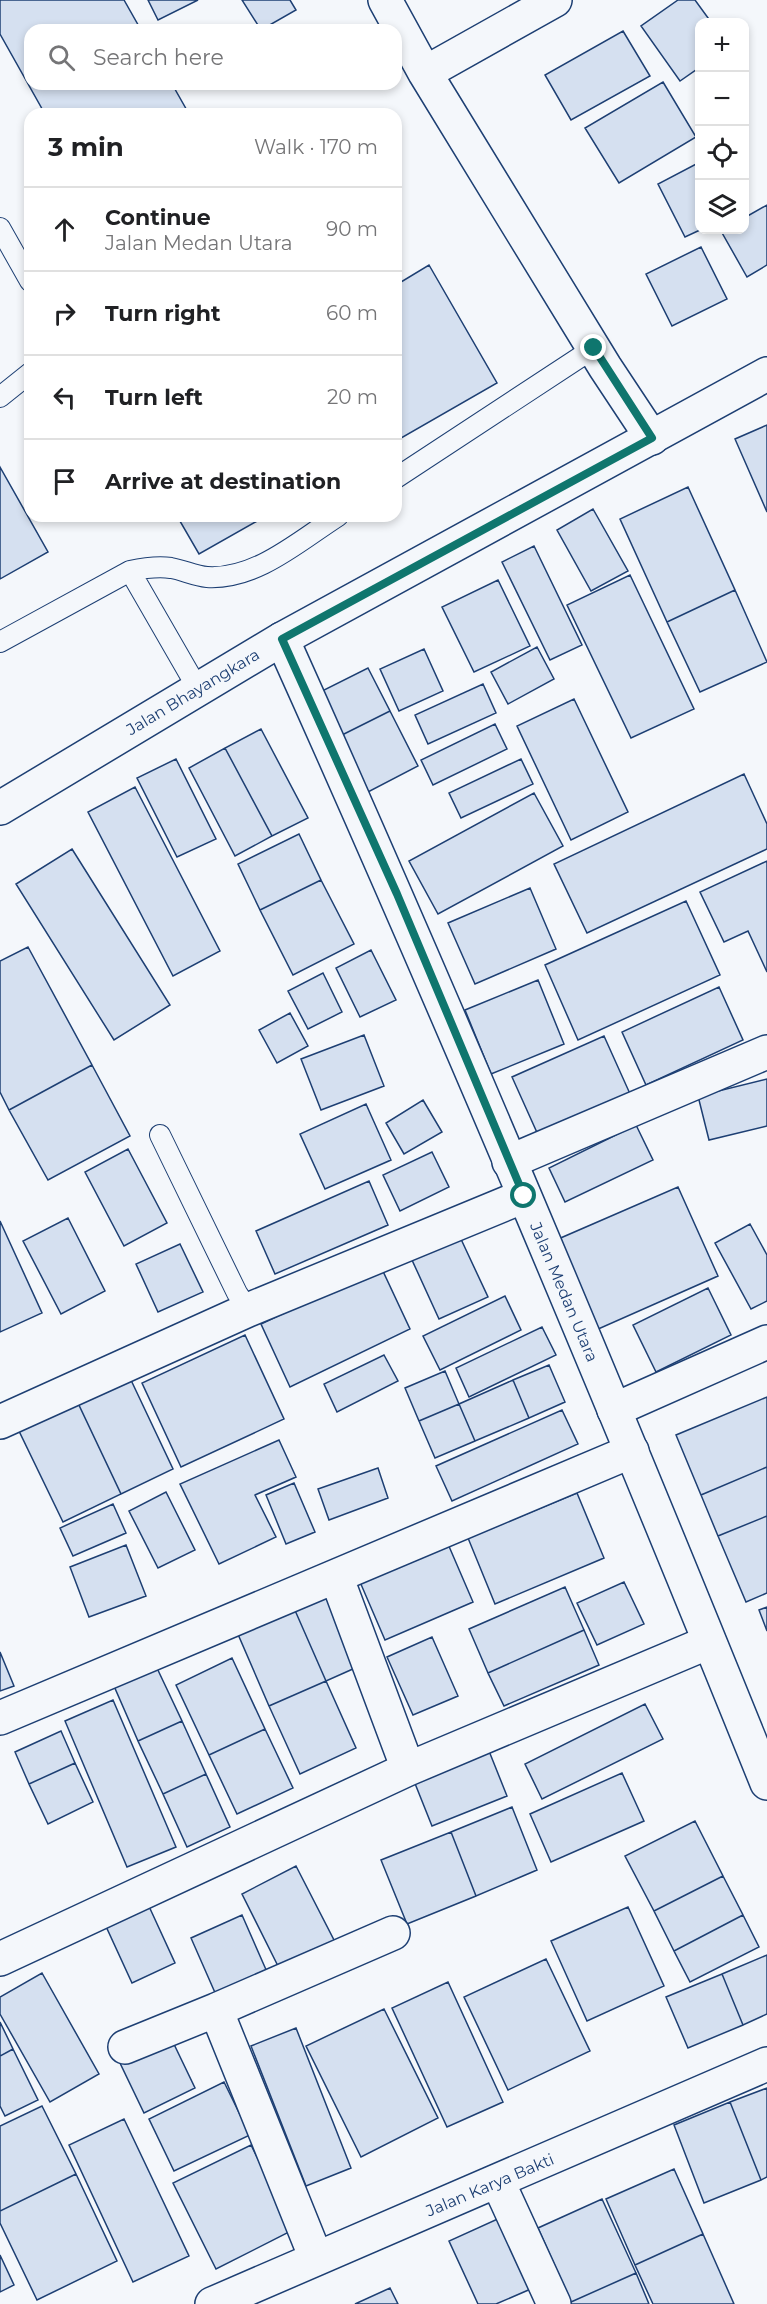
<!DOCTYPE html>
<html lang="en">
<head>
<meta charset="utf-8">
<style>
  body { margin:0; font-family:Montserrat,sans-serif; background:#f2f2f2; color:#202124 }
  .controls { position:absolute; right:18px; top:18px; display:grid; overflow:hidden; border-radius:12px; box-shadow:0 3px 9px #0003 }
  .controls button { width:54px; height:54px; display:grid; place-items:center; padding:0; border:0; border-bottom:2px solid #e0e0e0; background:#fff; color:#202124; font:30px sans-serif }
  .stop { position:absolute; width:18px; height:18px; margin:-14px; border:4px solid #0f766e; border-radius:50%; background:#fff }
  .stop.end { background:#0f766e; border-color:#fff; box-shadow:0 2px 6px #0008 }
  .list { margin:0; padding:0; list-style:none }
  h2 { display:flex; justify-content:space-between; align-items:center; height:78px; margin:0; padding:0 24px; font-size:26px }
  h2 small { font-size:20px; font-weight:400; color:#757577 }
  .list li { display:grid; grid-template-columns:39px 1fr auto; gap:18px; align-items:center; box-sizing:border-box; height:84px; padding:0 24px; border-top:2px solid #e0e0e0 }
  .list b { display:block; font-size:22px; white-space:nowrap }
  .list p { margin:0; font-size:20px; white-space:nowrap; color:#757577 }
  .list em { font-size:20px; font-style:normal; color:#757577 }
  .icon { flex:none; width:33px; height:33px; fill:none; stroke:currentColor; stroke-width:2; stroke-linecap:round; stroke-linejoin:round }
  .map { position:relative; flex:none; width:767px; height:2304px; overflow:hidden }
  .search { position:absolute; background:#fff; box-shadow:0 3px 9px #0003; left:24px; top:24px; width:378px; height:66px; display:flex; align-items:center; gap:15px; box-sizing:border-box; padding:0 21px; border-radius:18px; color:#757577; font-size:22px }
  .panel { position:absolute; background:#fff; box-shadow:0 3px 9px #0003; left:24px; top:108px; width:378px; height:414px; border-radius:18px }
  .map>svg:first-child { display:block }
  .building { fill:#d5e0f0; stroke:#1d3f73; stroke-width:1.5 }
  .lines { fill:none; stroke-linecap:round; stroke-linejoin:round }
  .service-casing { stroke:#1d3f73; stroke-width:22 }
  .minor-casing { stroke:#1d3f73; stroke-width:36 }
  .tertiary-casing { stroke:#1d3f73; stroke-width:36 }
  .secondary-casing { stroke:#1d3f73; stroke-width:36 }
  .service { stroke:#f4f7fb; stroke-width:20 }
  .minor { stroke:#f4f7fb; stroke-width:33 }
  .tertiary { stroke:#f4f7fb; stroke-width:33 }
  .secondary { stroke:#f4f7fb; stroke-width:33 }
  .route { stroke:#0f766e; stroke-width:8 }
  .labels { text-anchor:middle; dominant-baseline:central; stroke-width:4.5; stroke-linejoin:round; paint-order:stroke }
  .street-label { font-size:16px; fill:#1d3f73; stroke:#f4f7fb }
</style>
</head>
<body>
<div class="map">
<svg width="767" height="2304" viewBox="0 0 767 2304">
  <rect width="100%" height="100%" fill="#f4f7fb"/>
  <path class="building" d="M0 0H124L141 30H30V84H172L189 114H45L0 34Z
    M148 0H198L158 20Z
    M242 0H290L296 10 261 30Z
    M678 0H695L711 22H700V67L680 81 641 26Z
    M623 31 650 76 571 120 545 75Z
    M663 82 696 137 619 183 585 128Z
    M700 162V230L685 237 658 184Z
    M767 205V265L747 277 721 231 744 230V218Z
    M701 247 727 299 672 326 646 274Z
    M429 265 497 383 396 441V285Z
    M767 425V512L735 439Z
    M0 467 48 552 0 579Z
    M688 487 735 590 667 622 620 519Z
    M593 509 628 571 591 591 557 530Z
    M177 516H266L199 554Z
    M534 546 582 645 550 660 502 562Z
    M630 575 694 709 631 738 567 605Z
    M498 580 530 646 474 672 442 607Z
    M735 590 767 662 700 692 667 622Z
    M537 647 554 679 508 704 491 672Z
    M424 649 443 691 399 711 380 669Z
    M368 668 390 711 340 736 318 693Z
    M483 684 496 713 428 744 415 715Z
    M574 699 628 812 571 840 517 726Z
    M390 711 418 766 368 792 340 736Z
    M495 724 507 749 433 785 421 760Z
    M261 729 308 818 272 836 225 748Z
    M225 748 272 836 235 856 189 768Z
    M176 759 216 839 177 857 137 778Z
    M521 759 533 784 461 818 449 793Z
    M744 774 767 824V849L587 933 554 864Z
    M135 787 220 951 173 976 88 812Z
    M534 793 563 846 438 914 409 861Z
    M299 834 321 880 260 910 238 864Z
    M72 849 170 1005 114 1040 16 884Z
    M767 861V972L748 931 724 942 700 892Z
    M321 880 354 944 293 975 260 910Z
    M530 888 556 949 475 984 448 923Z
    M686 901 720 975 578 1040 545 965Z
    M28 947 92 1065 9 1110 0 1092V961Z
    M371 950 396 1000 360 1017 336 968Z
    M323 973 342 1012 308 1029 288 991Z
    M538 980 564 1044 491 1074 465 1010Z
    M719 987 743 1040 646 1085 622 1032Z
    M290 1013 308 1046 277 1063 259 1030Z
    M364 1035 384 1086 321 1110 301 1059Z
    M604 1036 631 1096 539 1137 512 1077Z
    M92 1065 130 1136 48 1180 9 1110Z
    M767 1079V1126L709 1140 698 1096Z
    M423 1100 442 1132 404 1154 386 1123Z
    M366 1104 391 1160 325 1189 300 1134Z
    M636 1125 653 1160 565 1202 549 1168Z
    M128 1149 167 1223 124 1246 85 1172Z
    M432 1152 449 1187 400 1211 383 1175Z
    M369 1181 388 1225 275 1274 256 1231Z
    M678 1187 718 1276 596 1330 556 1240Z
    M68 1218 105 1291 61 1314 23 1241Z
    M0 1221 42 1313 0 1332Z
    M750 1224 767 1255V1301L751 1309 715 1243Z
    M460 1237 488 1297 439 1319 412 1260Z
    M180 1244 203 1292 158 1312 136 1264Z
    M381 1267 410 1329 290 1387 261 1324Z
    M708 1288 731 1335 656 1372 633 1325Z
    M505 1296 521 1330 440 1370 423 1336Z
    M542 1327 556 1355 469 1397 456 1368Z
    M245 1335 284 1419 181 1467 142 1383Z
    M384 1355 398 1381 337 1412 324 1384Z
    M549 1365 565 1402 529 1418 513 1380Z
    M445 1371 459 1404 419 1421 405 1388Z
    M130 1378 173 1469 121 1494 78 1403Z
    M513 1380 529 1418 475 1441 459 1404Z
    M767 1397V1467L701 1495 676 1435Z
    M78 1403 121 1494 63 1522 19 1431Z
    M459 1404 475 1441 435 1458 419 1421Z
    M562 1410 578 1444 452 1501 436 1466Z
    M279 1440 296 1477 255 1495 276 1537 219 1564 180 1484Z
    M767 1467V1516L718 1536 701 1495Z
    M378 1468 388 1498 329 1520 318 1489Z
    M294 1483 315 1532 286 1544 266 1495Z
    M166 1492 195 1550 158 1568 129 1511Z
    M577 1493 604 1558 495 1604 468 1538Z
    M113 1504 126 1533 73 1556 60 1528Z
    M767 1516V1593L746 1602 718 1536Z
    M448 1544 473 1602 385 1640 360 1582Z
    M126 1545 146 1596 89 1617 70 1567Z
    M624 1582 644 1624 597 1645 577 1603Z
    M327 1583 364 1664 326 1681 290 1599Z
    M565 1587 584 1630 488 1673 469 1629Z
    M290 1599 326 1681 269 1706 234 1625Z
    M767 1607V1631L759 1610Z
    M584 1630 599 1665 504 1706 488 1673Z
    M432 1637 458 1696 413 1715 387 1657Z
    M0 1652 14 1686 0 1691Z
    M232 1658 265 1729 209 1755 176 1685Z
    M156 1666 182 1721 138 1741 114 1686Z
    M326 1681 356 1748 300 1774 269 1706Z
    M113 1700 176 1847 127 1867 65 1721Z
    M645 1704 663 1739 542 1799 525 1764Z
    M182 1721 206 1774 163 1794 138 1741Z
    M265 1729 293 1788 237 1814 209 1755Z
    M61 1731 75 1763 29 1784 15 1752Z
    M487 1746 507 1796 432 1826 412 1776Z
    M75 1763 93 1802 48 1824 29 1784Z
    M622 1773 644 1821 551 1862 530 1814Z
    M206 1774 230 1827 187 1847 163 1794Z
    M512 1807 537 1870 476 1896 451 1832Z
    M695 1821 723 1876 654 1911 625 1856Z
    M451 1832 476 1896 407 1924 381 1860Z
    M296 1866 335 1942 280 1970 242 1894Z
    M723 1876 743 1915 674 1951 654 1911Z
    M147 1902 175 1963 132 1983 104 1922Z
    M628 1907 664 1986 587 2021 551 1941Z
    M242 1915 271 1981 220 2004 191 1938Z
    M743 1915 759 1947 690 1982 674 1951Z
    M767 1955V2014L743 2025 722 1974Z
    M546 1959 590 2051 508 2090 464 1997Z
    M42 1973 99 2074 50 2102 0 2014V1997Z
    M722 1974 743 2025 688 2048 666 1997Z
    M448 1982 503 2102 447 2127 392 2008Z
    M384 2009 438 2118 361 2157 306 2046Z
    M0 2022 13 2049 0 2056Z
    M296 2028 351 2168 306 2186 251 2046Z
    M171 2038 195 2088 144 2113 120 2063Z
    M13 2049 38 2100 5 2116 0 2106V2056Z
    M224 2082 250 2135 174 2171 149 2119Z
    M767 2088V2177L761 2180 730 2102Z
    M730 2102 761 2180 704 2203 674 2125Z
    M42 2106 76 2174 0 2211V2126Z
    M124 2119 189 2256 133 2282 69 2145Z
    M251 2145 293 2230 216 2269 173 2183Z
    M674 2169 703 2234 635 2265 606 2199Z
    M76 2174 117 2261 37 2300 0 2223V2211Z
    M602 2199 636 2273 571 2302 538 2228Z
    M502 2217 533 2288 496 2304H478L449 2241Z
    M703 2234 734 2304H653L635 2265Z
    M0 2255 14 2285 0 2292Z
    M636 2273 649 2304H571V2302Z
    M390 2288 398 2304H355Z"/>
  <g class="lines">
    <g class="service-casing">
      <path id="service" d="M0 228 30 281
        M0 397 30 373
        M396 478 594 348
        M130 571 198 689
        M0 642 130 571C144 568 157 566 171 568 183 570 195 576 207 577 256 580 299 541 338 516
        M160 1135 237 1293 248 1310"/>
    </g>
    <g class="minor-casing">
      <path id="minor" d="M385 0 425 73 605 367 652 438
        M425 73 555 0
        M509 1162 767 1052
        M614 1410 767 1342
        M0 1422 248 1310 524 1196
        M336 1576 408 1769
        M0 1718 632 1451
        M0 1959 408 1769 709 1642
        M216 2010 316 2258
        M125 2047 216 2010 393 1933
        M498 2182 554 2304
        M212 2304 767 2064"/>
    </g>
    <g class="tertiary-casing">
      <path id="tertiary" d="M282 639C452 1017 612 1399 767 1783"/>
    </g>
    <g class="secondary-casing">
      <path id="secondary" d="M0 808 282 639 767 374"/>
    </g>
    <use href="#service" class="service"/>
    <use href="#minor" class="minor"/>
    <use href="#tertiary" class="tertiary"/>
    <use href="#secondary" class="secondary"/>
  </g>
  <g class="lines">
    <path class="route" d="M524 1196 397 894 282 639 652 438 594 348"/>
  </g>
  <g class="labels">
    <g class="street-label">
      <text transform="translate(193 692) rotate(-31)">Jalan Bhayangkara</text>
      <text transform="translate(564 1292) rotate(67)">Jalan Medan Utara</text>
      <text transform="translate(490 2185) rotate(-23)">Jalan Karya Bakti</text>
    </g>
  </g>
</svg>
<div class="controls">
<button>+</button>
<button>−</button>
<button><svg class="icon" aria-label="locate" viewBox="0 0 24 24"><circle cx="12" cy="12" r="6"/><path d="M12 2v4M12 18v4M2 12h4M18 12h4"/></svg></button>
<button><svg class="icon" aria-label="layers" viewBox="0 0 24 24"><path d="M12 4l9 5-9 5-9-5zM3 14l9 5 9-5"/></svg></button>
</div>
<div class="stop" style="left:524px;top:1196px"></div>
<div class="stop end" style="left:594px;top:348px"></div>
<div class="search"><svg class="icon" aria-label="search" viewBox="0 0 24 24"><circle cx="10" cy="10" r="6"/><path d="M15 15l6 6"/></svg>Search here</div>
<section class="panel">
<h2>3 min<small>Walk · 170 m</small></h2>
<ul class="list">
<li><svg class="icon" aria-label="ahead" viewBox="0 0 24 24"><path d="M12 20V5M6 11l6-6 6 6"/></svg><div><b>Continue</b><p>Jalan Medan Utara</p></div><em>90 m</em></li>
<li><svg class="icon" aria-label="right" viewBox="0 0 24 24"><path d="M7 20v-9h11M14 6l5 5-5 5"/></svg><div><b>Turn right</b></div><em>60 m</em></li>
<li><svg class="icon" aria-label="left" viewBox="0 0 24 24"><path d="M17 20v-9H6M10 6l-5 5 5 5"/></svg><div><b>Turn left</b></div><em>20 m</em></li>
<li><svg class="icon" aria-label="arrive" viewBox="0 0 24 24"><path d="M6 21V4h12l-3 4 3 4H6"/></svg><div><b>Arrive at destination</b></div></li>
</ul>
</section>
</div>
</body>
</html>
